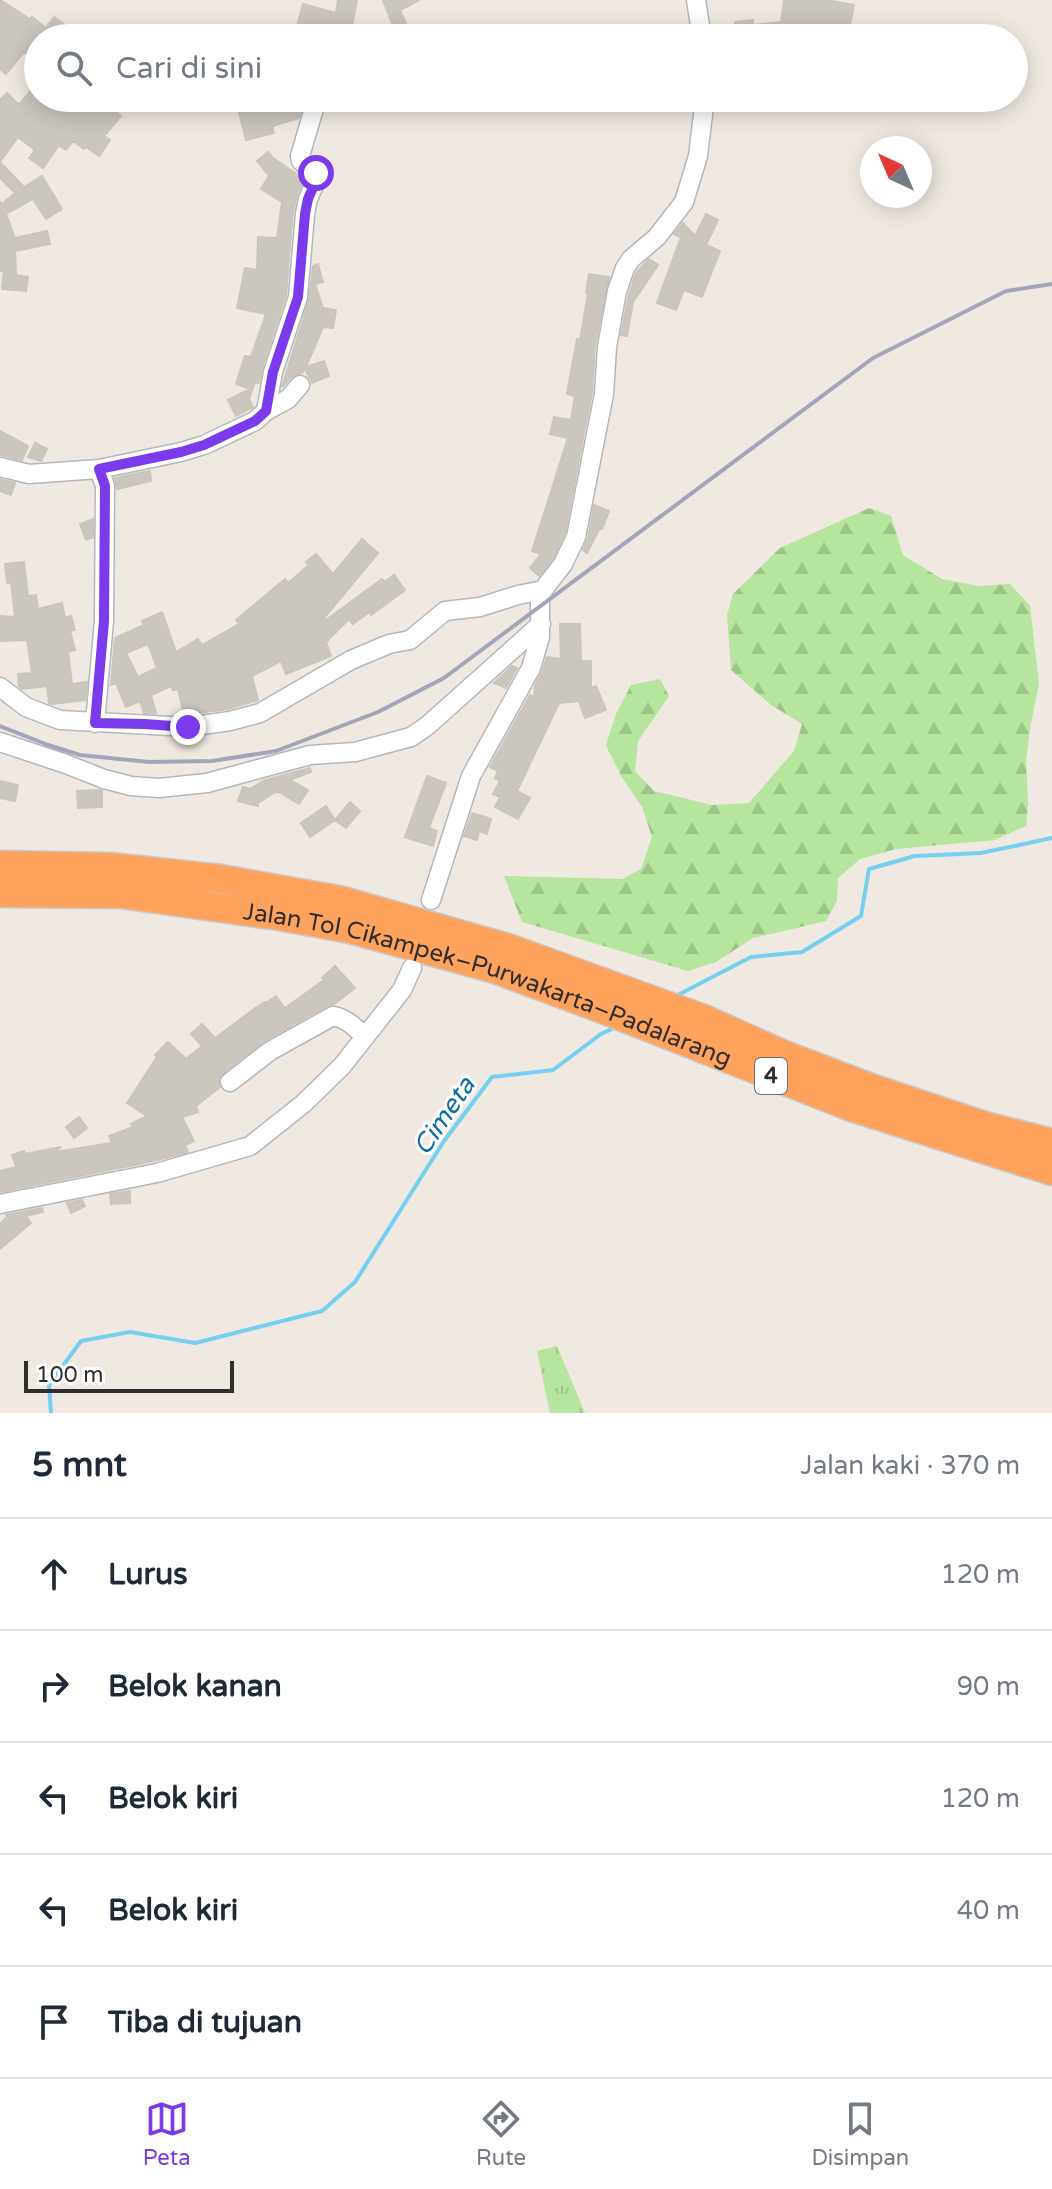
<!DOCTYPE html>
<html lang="id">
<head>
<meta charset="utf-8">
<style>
  body { margin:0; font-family:"Varela Round",sans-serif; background:#f6f6f7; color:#1f2937 }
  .compass { position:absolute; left:860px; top:136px; width:72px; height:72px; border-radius:50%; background:#fff; box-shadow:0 4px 20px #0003; rotate:316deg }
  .scale { position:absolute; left:24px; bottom:20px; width:210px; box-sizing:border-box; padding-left:8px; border:4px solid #2e2e2e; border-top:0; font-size:22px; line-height:28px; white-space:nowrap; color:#2e2e2e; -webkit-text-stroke:6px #fff; paint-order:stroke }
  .stop { position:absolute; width:24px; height:24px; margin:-18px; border:6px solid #7c3aed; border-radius:50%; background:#fff }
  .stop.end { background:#7c3aed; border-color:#fff; box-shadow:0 2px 8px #0008 }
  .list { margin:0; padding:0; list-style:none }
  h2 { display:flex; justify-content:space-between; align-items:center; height:104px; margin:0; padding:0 32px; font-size:34px }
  h2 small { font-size:26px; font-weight:400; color:#747a83 }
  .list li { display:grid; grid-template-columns:52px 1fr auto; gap:24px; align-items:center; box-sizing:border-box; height:112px; padding:0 32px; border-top:2px solid #e0e1e3 }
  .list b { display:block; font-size:30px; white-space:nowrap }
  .list em { font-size:26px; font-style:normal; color:#747a83 }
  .icon { flex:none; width:44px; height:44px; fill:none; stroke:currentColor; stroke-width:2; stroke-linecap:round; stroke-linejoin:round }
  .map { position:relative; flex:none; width:1052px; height:1413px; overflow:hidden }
  .search { position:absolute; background:#fff; box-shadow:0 4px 20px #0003; left:24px; right:24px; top:24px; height:88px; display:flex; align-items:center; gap:20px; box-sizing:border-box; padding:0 28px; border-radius:44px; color:#747a83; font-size:30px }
  .sheet { height:664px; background:#fff }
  nav { display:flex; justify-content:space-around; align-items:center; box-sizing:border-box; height:112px; border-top:2px solid #e0e1e3; background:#fff; font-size:22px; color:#747a83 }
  nav a { display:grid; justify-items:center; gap:4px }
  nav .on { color:#7c3aed }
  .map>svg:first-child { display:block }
  .grass { fill:url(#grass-tufts) }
  .forest { fill:url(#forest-firs) }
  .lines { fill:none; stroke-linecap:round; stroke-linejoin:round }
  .stream { stroke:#75cff0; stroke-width:4 }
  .building { fill:#cbc7bf; stroke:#cbc5ba; stroke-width:2; fill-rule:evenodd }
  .minor-casing { stroke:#b4b7c1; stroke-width:21 }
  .highway-casing { stroke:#c9c9c9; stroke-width:31 }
  .minor { stroke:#fff; stroke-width:18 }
  .highway { stroke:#ffa35c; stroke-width:28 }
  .rail { stroke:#a3a6b8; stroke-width:4 }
  .route { stroke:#7c3aed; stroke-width:10 }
  .labels { text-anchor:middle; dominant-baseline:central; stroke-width:6; stroke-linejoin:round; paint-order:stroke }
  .shield { fill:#fff; stroke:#6d6d6d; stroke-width:2 }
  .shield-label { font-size:22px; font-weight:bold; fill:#2e2e2e }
  .street-label { font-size:24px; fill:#2e2e2e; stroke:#fff }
  .water-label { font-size:26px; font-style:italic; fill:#0d6fa3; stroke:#fff }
</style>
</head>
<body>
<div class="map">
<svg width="1052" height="1413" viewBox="0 0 1052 1413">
  <defs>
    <pattern id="grass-tufts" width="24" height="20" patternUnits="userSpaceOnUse" patternTransform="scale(2)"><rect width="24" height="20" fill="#b6e59e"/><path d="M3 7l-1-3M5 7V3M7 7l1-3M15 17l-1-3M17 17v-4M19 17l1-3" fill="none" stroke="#9dc588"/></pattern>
    <pattern id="forest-firs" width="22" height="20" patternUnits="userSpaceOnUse" patternTransform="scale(2)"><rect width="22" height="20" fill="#b6e59e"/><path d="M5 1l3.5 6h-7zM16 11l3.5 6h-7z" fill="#9dc588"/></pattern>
  </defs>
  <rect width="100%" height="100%" fill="#efe9e1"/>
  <path class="grass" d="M557 1346 585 1413H550L537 1351Z"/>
  <path class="forest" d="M869 508 891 516 903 555 942 579 979 586 1010 584 1030 606 1039 684 1031 723 1026 760 1028 805 1026 826 995 840 896 849 860 859 838 878 837 901 826 921 753 938 716 962 688 971 522 922 504 876 622 879 641 869 652 837 642 807 621 776 606 745 616 714 631 685 660 679 669 696 638 741 635 771 654 791 712 805 749 803 794 751 802 724 771 705 731 670 727 615 733 594 780 548Z"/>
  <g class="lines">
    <path class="stream" d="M674 997 751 957 802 952 861 916 869 869 915 856 981 853 1052 838
      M51 1413 49 1385 81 1341 130 1332 195 1343 322 1311 355 1282 444 1141 492 1077 553 1070 601 1034 616 1027"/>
  </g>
  <path class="building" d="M0 0 30 19 32 17 46 28 54 17 73 31 67 38H38V62L24 52 6 74 0 69Z
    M338 0H357L350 38H311L295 34 303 4 336 13Z
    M383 0H419L400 10 407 26 395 31Z
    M784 0H827L854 5 847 38H832L804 33V38H782V34L754 38H736L735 22 753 20V25L781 22Z
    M38 82V98H101L121 116 104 136 110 140 99 156 86 147 84 149 73 141 66 150 59 145 43 168 29 158 35 150 18 137 0 162 24 187 42 176 62 209 46 219 33 199 6 214 15 238 47 231 50 244 15 251 16 275 28 277 26 291 2 289 4 271H1L0 202 2 204 15 193 0 178V100L7 93 19 105Z
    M290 98H297L301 112 299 118 272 126 274 133 246 140 239 112Z
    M268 152 273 158 304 179 297 195 293 212 286 295 262 368 259 383 255 382 249 399 253 407 236 416 228 400 250 389 236 384 245 356 251 357 266 314 237 308 245 268 257 270 258 237 277 238 282 202 261 189 269 176 257 161Z
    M706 214 718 220 706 245 720 251 702 297 684 290 676 310 657 303 681 237 674 234 683 223 695 236Z
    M649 259 658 265 633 302 627 336 621 335 629 294 636 273Z
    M318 264 323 282 315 284 323 308 336 310 333 328 323 327 306 367 324 361 329 376 312 383 305 369 302 373 291 377 282 387 309 300 313 266Z
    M589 274 609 277 595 345 592 392 565 533 553 558 539 576 530 568 541 554 532 551 568 438 550 434 554 417 571 420 575 396 567 394 577 339 580 340 588 294 586 293Z
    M0 431 28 446 22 460 0 455Z
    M35 443 47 449 41 461 28 457Z
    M150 471 151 481 117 489 115 478Z
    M0 479 15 483 11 495 0 491Z
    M594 505 609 511 602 529 600 528 587 553 583 550 588 539Z
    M93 519V537L86 540 80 524Z
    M362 539 378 553 324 618 326 620 382 579 385 582 394 575 405 590 371 615 369 612 353 624 349 619 326 642 331 656 286 674 281 661 252 676 258 700 228 709 184 715 178 689 173 690 171 686 151 695 156 713H144L140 701 126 707 116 683 111 685 115 638 144 625 142 621 162 612 176 652 198 639 202 645 239 624 236 620 285 579 288 583 309 565 306 562 316 554 333 574ZM148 644 157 668 138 677 126 653Z
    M24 562 28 596 36 595 38 609 62 603 65 618 71 616 75 630 70 631 75 650 68 652 72 684 87 682 85 700 52 704 49 703 47 686 22 689 19 686 18 674 32 673 27 640 0 641V616L15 617 11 582 7 583 5 564Z
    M560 624H580L581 661H591V688L596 686 606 710 585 718 579 701 559 703 517 791 530 798 518 819 495 807 500 797 493 794 500 781 495 778 498 771 490 767 530 695 534 697 535 686 542 672 547 657 561 659Z
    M512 666 517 668 506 688 494 683Z
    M310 768 311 772 290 780 308 790 299 804 277 791 258 803V806L238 801 243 787 250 789 265 780Z
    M427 776 446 783 429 828 437 831 433 846 405 837Z
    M0 781 18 785 15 801 0 798Z
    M99 790 102 791V807L78 808 77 791Z
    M350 802 360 811 346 828 335 820Z
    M326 806 335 820 310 837 301 823Z
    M472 813 491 819 487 834 479 831 477 840 464 836Z
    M335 966 355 988 334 1004 327 1006 264 1041 223 1073 219 1078 220 1087 196 1106 198 1112 182 1117 194 1141 185 1145 188 1152 154 1161 0 1192V1171L16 1167 12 1155 24 1151 25 1154 61 1147 55 1152 112 1143 109 1136 133 1127 131 1124 147 1116 127 1103 157 1057 155 1055 168 1042 186 1059 202 1046 191 1034 202 1024 215 1038 254 1009 265 1002 266 1003 276 996 285 1008 324 980 322 978Z
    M79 1117 87 1128 74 1138 66 1127Z
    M130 1191V1203L111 1204 110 1194Z
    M82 1200 85 1206 71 1213 67 1203Z
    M42 1208 43 1212 26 1216 31 1223 0 1249V1224L7 1217 6 1215Z"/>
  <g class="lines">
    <g class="minor-casing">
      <path id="minor" d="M696 0 702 38
        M266 411 288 399 300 385
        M0 467 29 474 99 469 181 452 204 445 255 421 266 411 273 372 298 297 305 214 308 199 318 176 301 161 300 156 313 112 314 98
        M0 687 26 707 60 720 188 727 230 721 260 713 351 660 389 644 410 640 445 611 480 607 518 595 543 590
        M95 723 104 621 105 486 99 469
        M0 742 66 764 104 779 131 786 159 788 207 783 310 755 355 752 411 737 427 726 541 624
        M431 900 471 776 531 668 540 637V597L543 590 563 564 576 537 604 394 607 347 617 291 625 268 631 259 657 237 684 202 698 156 705 98
        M230 1082 270 1051 333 1016C346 1018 356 1028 365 1037
        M0 1204 157 1173 250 1146 303 1104 342 1066 402 990 412 968"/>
    </g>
    <g class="highway-casing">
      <g id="highway">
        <path d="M0 865 110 867 221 879 339 900 508 948 704 1019 782 1054 874 1089 985 1126 1052 1143"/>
        <path id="s1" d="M0 893 121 894 279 916 350 929 495 969 597 1007 854 1108 1052 1171"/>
      </g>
    </g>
    <use href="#minor" class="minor"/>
    <use href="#highway" class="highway"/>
    <path class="rail" d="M0 726 48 745 80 755 149 762 212 761 276 751 378 712 444 678 873 358 1006 291 1052 284"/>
  </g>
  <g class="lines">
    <path class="route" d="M188 727 144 724 95 723 104 621 105 486 99 469 181 452 204 445 255 421 266 411 273 372 298 297 305 214 308 199 318 176 316 173"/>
  </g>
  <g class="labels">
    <rect class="shield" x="755" y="1058" width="32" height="36" rx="6"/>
    <g class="shield-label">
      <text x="771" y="1076">4</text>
    </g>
    <g class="street-label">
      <text stroke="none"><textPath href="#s1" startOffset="500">Jalan Tol Cikampek–Purwakarta–Padalarang</textPath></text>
    </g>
    <g class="water-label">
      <text transform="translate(444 1116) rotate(-56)">Cimeta</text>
    </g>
  </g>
</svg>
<svg class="compass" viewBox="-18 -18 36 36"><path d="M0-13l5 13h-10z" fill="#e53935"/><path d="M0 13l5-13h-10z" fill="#747a83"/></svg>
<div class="scale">100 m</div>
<div class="stop" style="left:316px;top:173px"></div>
<div class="stop end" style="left:188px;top:727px"></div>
<div class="search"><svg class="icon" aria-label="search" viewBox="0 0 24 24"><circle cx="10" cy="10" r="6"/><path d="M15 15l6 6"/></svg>Cari di sini</div>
</div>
<section class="sheet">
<h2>5 mnt<small>Jalan kaki · 370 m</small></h2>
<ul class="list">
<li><svg class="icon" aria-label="ahead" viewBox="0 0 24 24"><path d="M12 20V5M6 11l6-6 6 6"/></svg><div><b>Lurus</b></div><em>120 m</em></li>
<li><svg class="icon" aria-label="right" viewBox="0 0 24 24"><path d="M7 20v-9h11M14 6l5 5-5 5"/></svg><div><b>Belok kanan</b></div><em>90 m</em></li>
<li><svg class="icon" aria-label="left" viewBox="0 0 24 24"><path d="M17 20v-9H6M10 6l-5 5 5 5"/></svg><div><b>Belok kiri</b></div><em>120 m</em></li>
<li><svg class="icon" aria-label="left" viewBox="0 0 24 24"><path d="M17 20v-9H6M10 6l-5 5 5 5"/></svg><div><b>Belok kiri</b></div><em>40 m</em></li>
<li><svg class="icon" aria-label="arrive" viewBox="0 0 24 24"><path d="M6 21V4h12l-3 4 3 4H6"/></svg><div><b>Tiba di tujuan</b></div></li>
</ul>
</section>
<nav>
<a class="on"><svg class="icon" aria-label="map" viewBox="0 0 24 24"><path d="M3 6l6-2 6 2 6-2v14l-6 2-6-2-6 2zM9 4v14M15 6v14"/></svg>Peta</a>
<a><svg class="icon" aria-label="directions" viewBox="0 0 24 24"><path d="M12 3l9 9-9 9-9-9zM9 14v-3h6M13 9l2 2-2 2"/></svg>Rute</a>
<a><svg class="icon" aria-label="saved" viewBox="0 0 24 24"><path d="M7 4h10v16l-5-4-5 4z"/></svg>Disimpan</a>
</nav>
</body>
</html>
